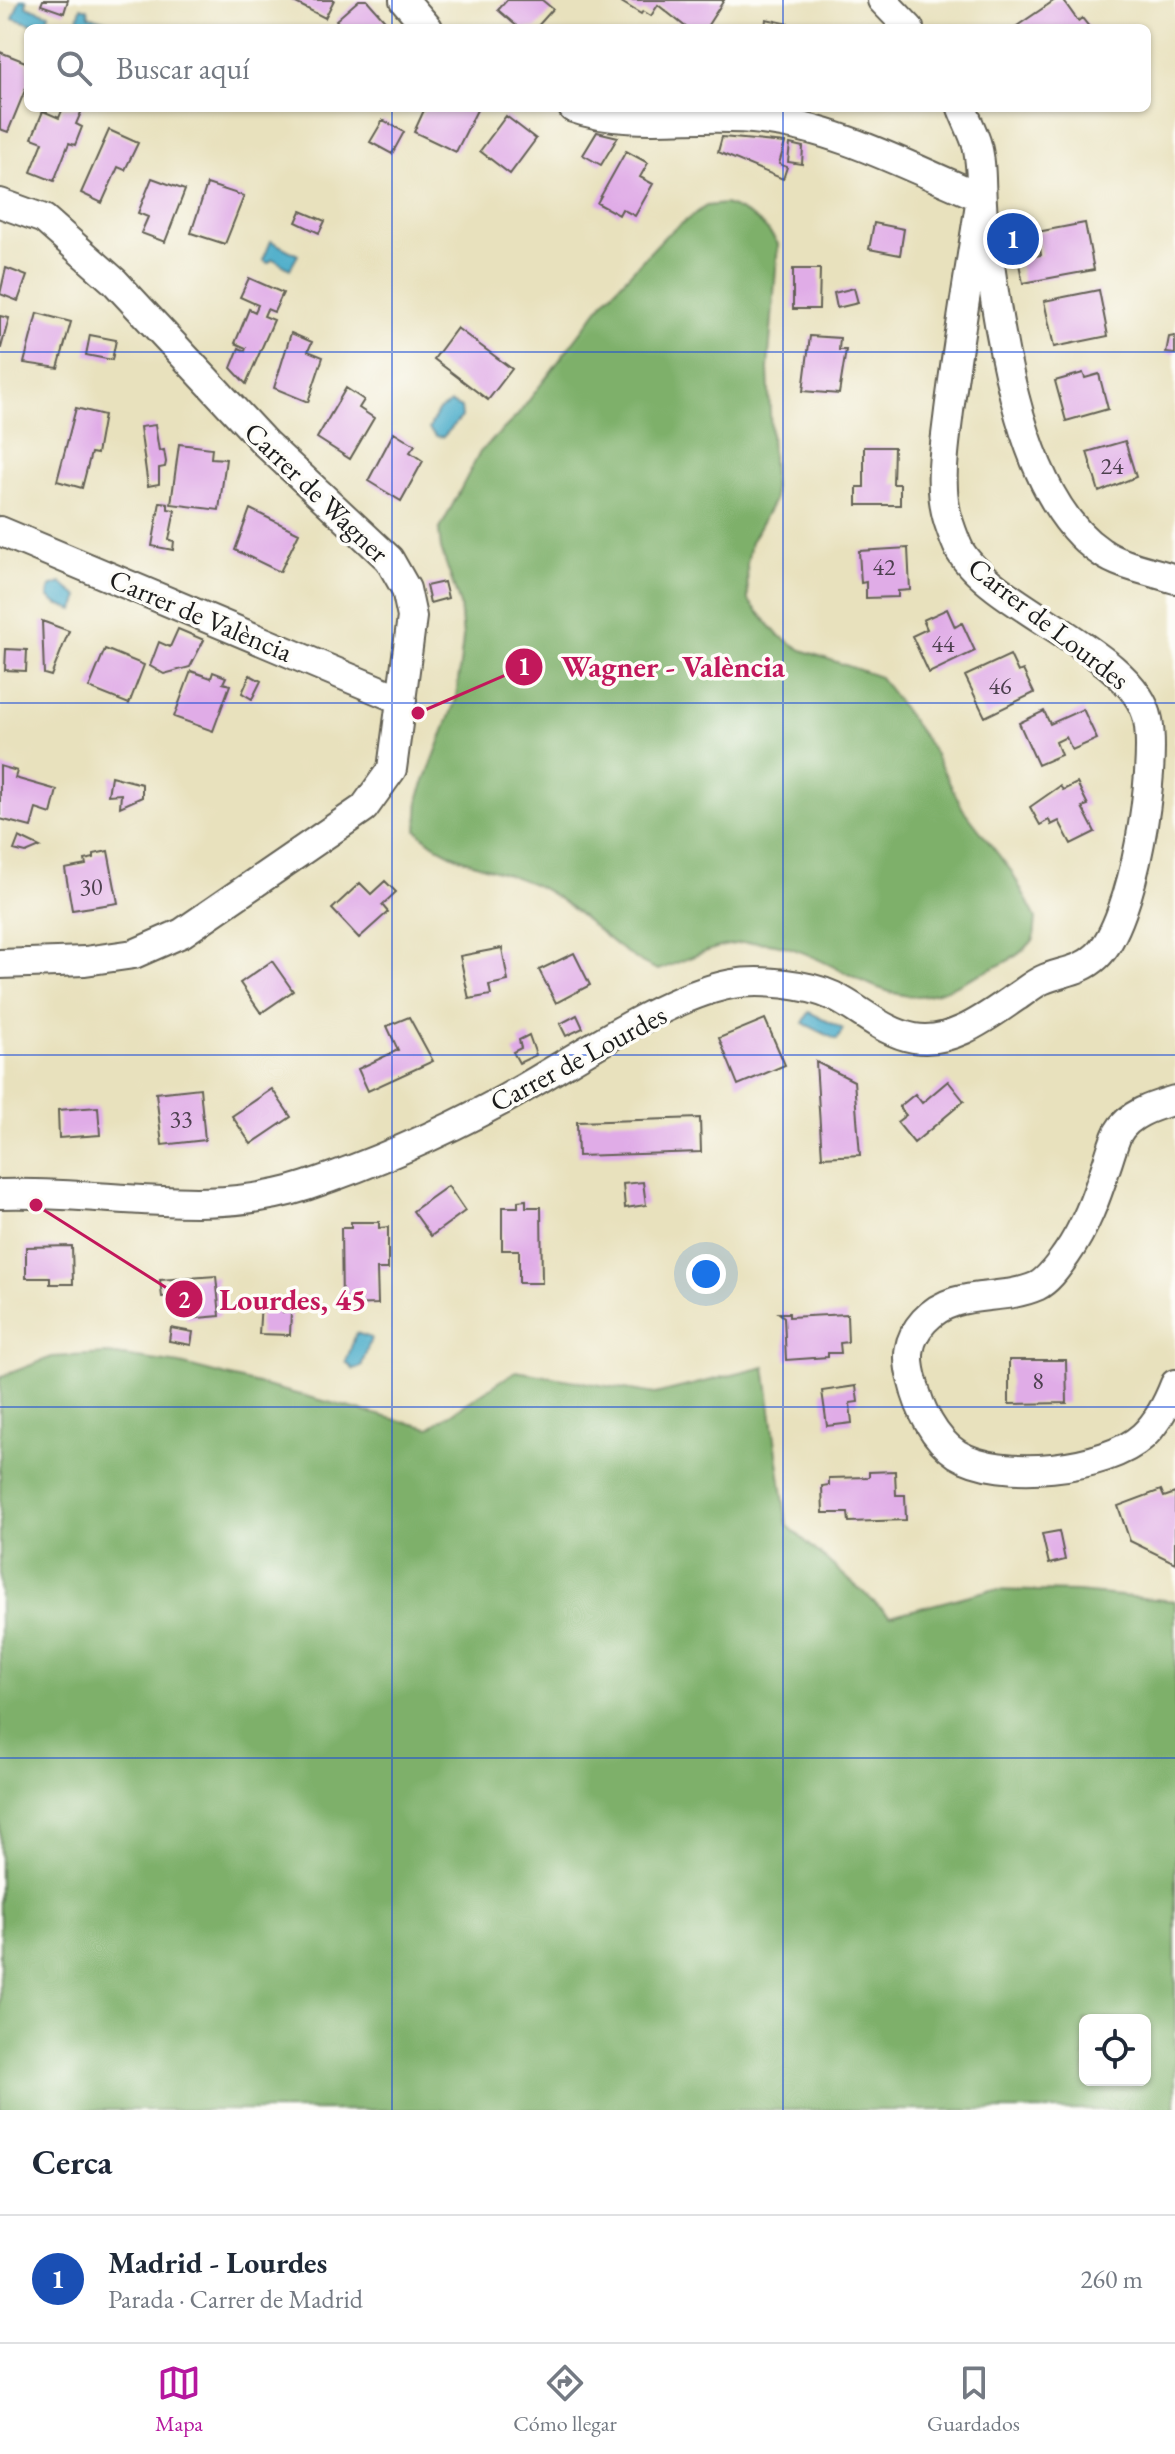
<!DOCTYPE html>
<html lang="es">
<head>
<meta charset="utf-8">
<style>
  body { margin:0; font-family:"EB Garamond",serif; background:#f2f2f3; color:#1f2937 }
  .controls { position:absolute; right:24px; bottom:24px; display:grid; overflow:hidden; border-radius:12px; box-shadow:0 2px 6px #0004 }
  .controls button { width:72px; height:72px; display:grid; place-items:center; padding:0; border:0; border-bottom:2px solid #e0e1e3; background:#fff; color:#1f2937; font:40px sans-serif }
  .you { position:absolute; left:706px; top:1274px; width:28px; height:28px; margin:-20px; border:6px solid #fff; border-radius:50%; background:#1a73e8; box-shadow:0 0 0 12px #1a73e833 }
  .badge { display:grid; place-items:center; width:52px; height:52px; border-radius:50%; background:#b5179e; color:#fff; font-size:26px; font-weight:700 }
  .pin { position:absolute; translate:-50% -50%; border:4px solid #fff; box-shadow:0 2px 8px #0006 }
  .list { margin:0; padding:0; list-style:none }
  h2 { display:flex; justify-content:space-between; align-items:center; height:104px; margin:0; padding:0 32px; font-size:34px }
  h2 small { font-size:26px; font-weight:400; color:#747a83 }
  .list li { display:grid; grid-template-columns:52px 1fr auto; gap:24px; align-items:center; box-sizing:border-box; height:128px; padding:0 32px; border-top:2px solid #e0e1e3 }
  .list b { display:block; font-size:30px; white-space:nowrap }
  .list p { margin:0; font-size:26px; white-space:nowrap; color:#747a83 }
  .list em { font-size:26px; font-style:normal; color:#747a83 }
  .icon { flex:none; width:44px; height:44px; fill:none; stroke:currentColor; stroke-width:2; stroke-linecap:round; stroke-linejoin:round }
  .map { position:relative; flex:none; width:1175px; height:2110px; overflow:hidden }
  .search { position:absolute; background:#fff; box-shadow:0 2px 6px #0004; left:24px; right:24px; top:24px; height:88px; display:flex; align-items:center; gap:20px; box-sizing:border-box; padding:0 28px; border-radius:12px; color:#747a83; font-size:30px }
  .sheet { height:232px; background:#fff }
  nav { display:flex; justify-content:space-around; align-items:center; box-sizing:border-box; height:112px; border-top:2px solid #e0e1e3; background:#fff; font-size:22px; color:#747a83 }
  nav a { display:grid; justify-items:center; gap:4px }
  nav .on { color:#b5179e }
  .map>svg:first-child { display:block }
  .forest { fill:#7eb06b; stroke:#4d6644; stroke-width:2; fill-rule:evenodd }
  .water { fill:#4aacc9; stroke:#336472; stroke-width:2 }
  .building { fill:#e0ace7 }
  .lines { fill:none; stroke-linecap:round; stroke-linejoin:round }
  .minor-casing { stroke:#636154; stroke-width:32 }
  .minor { stroke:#fff; stroke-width:28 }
  .grid { fill:none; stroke:#1d4ed8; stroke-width:2; stroke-opacity:0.55 }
  .labels { text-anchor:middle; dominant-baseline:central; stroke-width:7; stroke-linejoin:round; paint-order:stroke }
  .number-label { font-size:24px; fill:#4d404f }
  .street-label { font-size:28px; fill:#1c1c1c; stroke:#fdfcf7 }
  .leader { fill:none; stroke:#c2185b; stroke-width:3 }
  .callout-dot { fill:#c2185b; stroke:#fdfcf7; stroke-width:3 }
  .mark-label { font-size:24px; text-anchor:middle; font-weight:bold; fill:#fff }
  .callout-label { font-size:30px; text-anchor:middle; font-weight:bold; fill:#c2185b; stroke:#fdfcf7; stroke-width:7; stroke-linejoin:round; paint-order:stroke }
</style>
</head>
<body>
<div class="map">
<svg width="1175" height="2110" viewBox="0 0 1175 2110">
  <rect width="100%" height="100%" fill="#fdfcf7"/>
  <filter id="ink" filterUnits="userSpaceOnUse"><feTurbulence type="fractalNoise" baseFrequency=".0125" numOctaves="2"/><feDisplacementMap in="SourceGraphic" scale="16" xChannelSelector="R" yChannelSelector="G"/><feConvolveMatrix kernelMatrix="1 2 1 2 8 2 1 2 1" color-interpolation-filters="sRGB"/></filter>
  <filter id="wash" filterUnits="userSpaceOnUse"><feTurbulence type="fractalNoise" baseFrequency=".006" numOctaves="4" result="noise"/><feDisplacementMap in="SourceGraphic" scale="32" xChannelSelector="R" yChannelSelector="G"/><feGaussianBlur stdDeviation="1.8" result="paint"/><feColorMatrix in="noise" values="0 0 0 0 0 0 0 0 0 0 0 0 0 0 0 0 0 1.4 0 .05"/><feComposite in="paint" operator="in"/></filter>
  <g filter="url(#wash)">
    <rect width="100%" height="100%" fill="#e8e1bd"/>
    <path class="forest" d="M725 204C749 213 764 222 778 244L768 369 774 500 751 542 747 563 748 600 778 635 802 650 880 677 931 747 963 809 1012 872 1036 918 1034 939C1017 960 997 966 973 977 956 985 936 996 916 996 871 997 817 948 768 943 724 938 697 957 658 970 614 953 585 912 543 889 502 867 449 865 417 830L419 797 456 699 463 638 460 605 441 549 439 531 480 452 517 416 605 300 666 235 706 206Z
      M108 1354 180 1364 429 1428 516 1371 655 1394 765 1367 787 1525 890 1616 989 1590 1077 1592 1175 1601V2110H0V1377L52 1357ZM1085 2020H1145V2080H1085Z"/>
    <path class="water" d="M20 0H27L26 6 49 14 44 28 13 18Z
      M81 7 88 9 89 16 118 24 117 28H76Z
      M271 241 298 255 290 269 273 259 268 263 263 260Z
      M451 403 461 408 462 417 443 437 436 436 429 429 438 411Z
      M61 583 79 597 74 610 57 604 48 597 50 587Z
      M809 1012 843 1029 837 1040 803 1023Z
      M356 1333 371 1338 361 1367 354 1370 346 1362Z"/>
    <g id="blocks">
      <path class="building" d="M43 0H68L64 13 41 5Z
        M290 0H334L325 18Z
        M359 0H367L389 25 343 28 336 20Z
        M507 0H542L553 9 536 28H519L498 10Z
        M618 0H724L706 28H687L658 5 651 16 643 11 641 14Z
        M1055 0H1063L1078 21 1082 18 1090 28H1014Z
        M766 19 804 27V28H765Z
        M0 52 28 63V83L8 132 0 129Z
        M63 108H83L76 124 82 127 75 145 69 143 54 181 31 172 43 142 32 138 43 111 59 118Z
        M425 108H478L456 152 414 132Z
        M506 116 536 139 510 174 480 151Z
        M383 120 404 132 392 154 370 142Z
        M109 130 138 143 125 170 118 167 102 203 81 193Z
        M597 132 618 137 601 165 583 155Z
        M722 137 785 143 779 164 787 167 783 179 718 152Z
        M790 144 803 147 802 164 788 162Z
        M626 151 648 163 640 177 653 184 635 216 622 209 619 215 597 203Z
        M152 178 185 190 165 242 141 233 148 217 138 213Z
        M207 184 244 196 225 244 191 233Z
        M301 211 325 221 319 233 296 222Z
        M874 223 904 229 900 255 869 249Z
        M1085 223 1094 270 1023 283 1018 259 1041 255 1037 232Z
        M6 268 27 276 18 301 0 294Z
        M793 269H820L819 309H793Z
        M249 278 283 293 274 312 267 309 264 316 274 320 246 384 231 368 239 348 245 351 246 348 235 343 238 336 249 309 255 312 258 305 240 297Z
        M854 288 858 303 837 308 834 293Z
        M1099 290 1108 336 1054 347 1044 301Z
        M37 313 71 322 58 368 24 363Z
        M0 316 9 318 1 348H0Z
        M457 328 512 369 488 400 434 359Z
        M291 333 312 342 308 351 323 357 308 402 274 388Z
        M90 335 116 340 112 360 86 355Z
        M810 336 840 338 839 350H846L839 394 803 391Z
        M1175 336V354L1166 353 1169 337Z
        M1083 373 1085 378 1099 374 1108 409 1066 421 1055 381Z
        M346 388 364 400 359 408 374 418 350 459 317 438Z
        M76 408 104 415 97 454 91 453 82 488 57 481Z
        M155 425 159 451 164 450 166 462 165 467 159 468V484L148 486 140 427Z
        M394 432 415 445 410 452 423 461 401 501 368 481Z
        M1125 441 1136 477 1099 492 1087 452Z
        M179 444 212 448 211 458 226 459 219 510 171 504Z
        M864 447H894L893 484H900V505H857V487H864Z
        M160 502 168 503V509L175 510 169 540 174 541 173 550 152 546Z
        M250 509 299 533 280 572 235 550Z
        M908 548 910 590 898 591V597L866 598V582L861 583 859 551Z
        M444 582 448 598 430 603 426 586Z
        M947 609 955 627 962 623 975 651 929 673 912 636 927 629 923 620Z
        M42 621 69 631 51 676 44 674Z
        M178 629 204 640 190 667 164 674 150 666 159 642 170 647Z
        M6 649 27 650 26 671 5 670Z
        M105 649 144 665 129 704 89 688Z
        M1010 655 1018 672 1023 670 1034 693 985 717 965 676Z
        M191 671 211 678 213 672 226 677 223 683 230 685 213 731 174 717Z
        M250 675 261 681 252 699 242 693Z
        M1083 709 1097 739 1072 750 1066 737 1056 742 1061 755 1038 765 1019 723 1044 711 1050 724Z
        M0 766 17 771 15 778 57 790 51 814 36 809 31 827 0 819Z
        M111 776 142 784V797L120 807 121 794 108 795Z
        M1077 783 1088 805 1082 807 1095 832 1071 844 1059 821 1051 825 1049 820 1040 825 1030 807 1060 786 1063 790Z
        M19 837 40 847 26 853 14 850Z
        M108 851 118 903 72 910 65 869 86 865 85 860 94 858V854Z
        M385 881 396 892 382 905 388 912 359 938 332 909 360 883 371 894Z
        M502 948 508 981 489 985 491 995 469 999 460 956Z
        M574 953 590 985 556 1003 539 970Z
        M272 961 293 991 261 1013 240 983Z
        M577 1015 583 1028 566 1036 560 1024Z
        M409 1017 433 1061 368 1091 358 1069 398 1050 387 1026Z
        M765 1019 785 1065 738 1085 719 1038Z
        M529 1035 536 1055 519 1063 513 1052 521 1048 519 1040Z
        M816 1062 854 1081 860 1155 822 1157Z
        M948 1081 964 1101 914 1143 897 1122 906 1115 899 1107 915 1094 922 1103Z
        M200 1088 205 1140 162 1145 156 1093Z
        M272 1089 291 1117 251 1144 232 1116Z
        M98 1107 100 1135 59 1138 58 1110Z
        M700 1118 701 1152 578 1156 577 1122Z
        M643 1182 646 1205 625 1208 623 1184Z
        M448 1186 465 1211 431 1236 413 1211Z
        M526 1200V1207H541L542 1283H519V1250H502V1207H518V1201Z
        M351 1222H379V1228L388 1227V1269H377L378 1304 342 1305 341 1228H351Z
        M72 1246 73 1284H50V1278H26V1247Z
        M216 1276 220 1316 186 1319 184 1296 162 1297 160 1280Z
        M261 1302 283 1303V1312H291L290 1335 259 1334Z
        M779 1313H789V1317L847 1314 848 1342 840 1343 841 1353H828V1357L786 1360 784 1317Z
        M171 1328 193 1332 191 1345 169 1341Z
        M1009 1360H1066L1067 1403 1009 1404Z
        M856 1386 858 1402 850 1403 852 1423 827 1426 822 1391Z
        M895 1471 896 1495H905L906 1520 849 1522 848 1513H823L822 1486 829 1485V1478L869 1477V1472Z
        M1161 1490 1164 1497 1175 1493V1563L1130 1541 1118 1506Z
        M1059 1531 1065 1560 1049 1564 1042 1534Z"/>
    </g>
  </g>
  <g filter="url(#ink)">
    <use href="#blocks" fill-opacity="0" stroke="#636154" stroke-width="2"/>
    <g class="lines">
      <g class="minor-casing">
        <path id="minor" d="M404 0 428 28
          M882 0 909 28
          M573 108C633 129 700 112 762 120 838 128 910 168 981 197
          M962 108C966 119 972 130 976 142 983 164 980 191 983 215 997 310 1014 494 1101 552 1120 566 1152 571 1175 579
          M0 203 44 219 115 282 265 443 389 559 406 589 412 617 392 769 364 808 182 933 134 954 85 961 0 964
          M0 531 402 700
          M1175 1100C1155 1106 1129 1113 1118 1133 1113 1143 1110 1156 1106 1167 1096 1198 1085 1228 1066 1255 1058 1266 1049 1280 1037 1286 999 1303 955 1287 924 1321 907 1340 906 1358 913 1382 919 1408 934 1439 957 1454 1000 1481 1106 1470 1143 1436 1157 1423 1168 1402 1175 1384
          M0 1194C103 1190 205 1219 306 1186 372 1164 442 1133 503 1100 567 1065 662 997 732 984 760 979 807 984 833 996 862 1010 882 1032 914 1038 951 1045 988 1016 1016 997 1024 992 1033 984 1042 980 1062 971 1080 972 1097 956 1134 922 1157 768 1148 720 1136 654 995 609 960 551 956 543 952 532 949 523 937 488 945 446 949 411 958 340 970 269 981 197"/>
      </g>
      <use href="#minor" class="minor"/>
    </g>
  </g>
  <path class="grid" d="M392 0V28M783 0V28M392 108V2110M783 108V2110M0 352H1175M0 703H1175M0 1055H1175M0 1407H1175M0 1758H1175"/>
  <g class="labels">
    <g class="number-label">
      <text x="1112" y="465">24</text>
      <text x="884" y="566">42</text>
      <text x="943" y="643">44</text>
      <text x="1000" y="685">46</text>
      <text x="91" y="886">30</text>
      <text x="181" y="1118">33</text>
      <text x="1038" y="1380">8</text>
    </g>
    <g class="street-label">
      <text transform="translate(317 492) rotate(44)">Carrer de Wagner</text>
      <text transform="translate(201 615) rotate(23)">Carrer de València</text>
      <text transform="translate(1049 623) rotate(38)">Carrer de Lourdes</text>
      <text transform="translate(578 1058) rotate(-28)">Carrer de Lourdes</text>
    </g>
  </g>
  <path class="leader" d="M418 713L524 667M36 1205L184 1299"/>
  <g class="callout-dot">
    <circle cx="418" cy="713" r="8"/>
    <circle cx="36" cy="1205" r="8"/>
    <circle cx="524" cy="667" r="20"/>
    <circle cx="184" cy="1299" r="20"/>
  </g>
  <g class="mark-label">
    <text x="524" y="675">1</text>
    <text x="184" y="1308">2</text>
  </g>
  <g class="callout-label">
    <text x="673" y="677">Wagner - València</text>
    <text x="293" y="1310">Lourdes, 45</text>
  </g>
</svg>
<div class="controls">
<button><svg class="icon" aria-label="locate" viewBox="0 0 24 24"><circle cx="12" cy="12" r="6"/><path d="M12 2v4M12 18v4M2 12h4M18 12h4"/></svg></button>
</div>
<div class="you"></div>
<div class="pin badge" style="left:1013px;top:239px;background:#1a4fb4">1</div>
<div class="search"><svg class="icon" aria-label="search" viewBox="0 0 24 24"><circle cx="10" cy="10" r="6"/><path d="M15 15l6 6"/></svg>Buscar aquí</div>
</div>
<section class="sheet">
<h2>Cerca<small></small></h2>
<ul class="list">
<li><span class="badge" style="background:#1a4fb4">1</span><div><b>Madrid - Lourdes</b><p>Parada · Carrer de Madrid</p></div><em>260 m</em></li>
</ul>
</section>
<nav>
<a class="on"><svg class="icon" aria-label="map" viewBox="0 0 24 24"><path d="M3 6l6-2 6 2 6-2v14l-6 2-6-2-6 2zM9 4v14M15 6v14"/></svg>Mapa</a>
<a><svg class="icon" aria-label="directions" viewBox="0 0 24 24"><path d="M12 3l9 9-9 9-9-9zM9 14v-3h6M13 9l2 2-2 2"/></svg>Cómo llegar</a>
<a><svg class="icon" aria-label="saved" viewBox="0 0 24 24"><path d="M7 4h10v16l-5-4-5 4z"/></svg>Guardados</a>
</nav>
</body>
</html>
